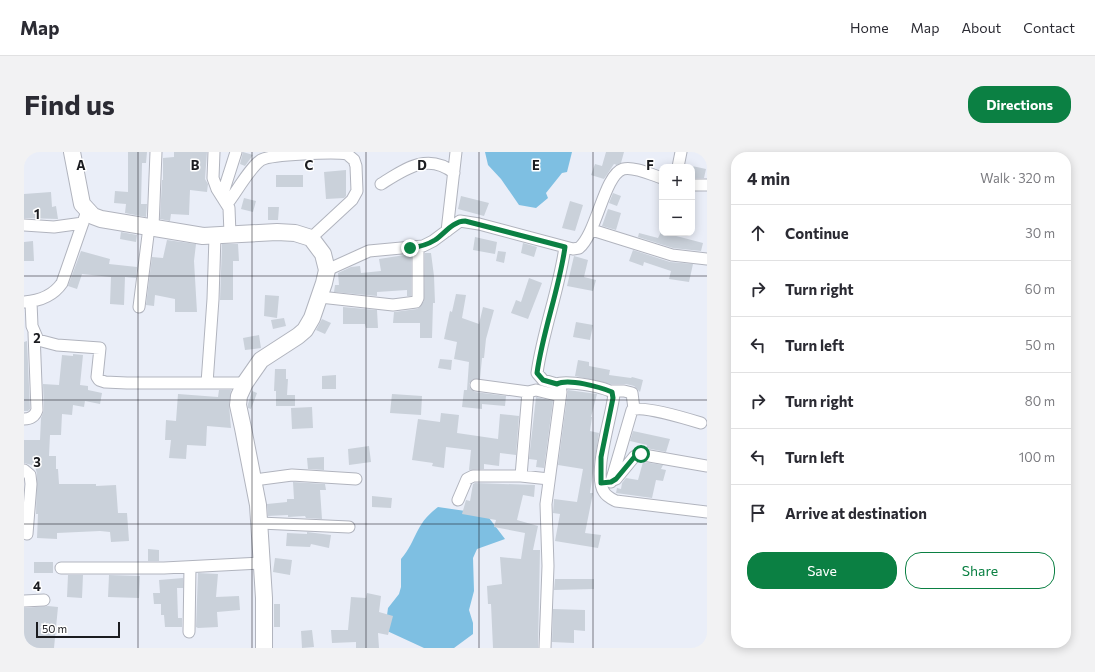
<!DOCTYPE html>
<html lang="en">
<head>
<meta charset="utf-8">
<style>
  body { margin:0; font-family:Commissioner,sans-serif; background:#f2f2f3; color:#2b2b33 }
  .controls { position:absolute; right:12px; top:12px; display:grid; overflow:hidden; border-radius:8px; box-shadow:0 2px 10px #0003 }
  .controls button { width:36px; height:36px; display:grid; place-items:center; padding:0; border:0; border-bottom:1px solid #e1e1e2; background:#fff; color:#2b2b33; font:20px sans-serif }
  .scale { position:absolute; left:12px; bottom:10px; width:84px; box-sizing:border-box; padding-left:4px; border:2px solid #1b1c20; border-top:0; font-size:11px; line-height:14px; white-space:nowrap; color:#1b1c20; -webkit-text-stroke:3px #fff; paint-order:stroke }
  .stop { position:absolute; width:12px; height:12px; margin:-9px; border:3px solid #0b8043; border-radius:50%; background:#fff }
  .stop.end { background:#0b8043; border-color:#fff; box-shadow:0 1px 4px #0008 }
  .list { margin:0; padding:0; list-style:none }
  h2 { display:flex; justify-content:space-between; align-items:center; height:52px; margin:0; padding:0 16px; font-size:17px }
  h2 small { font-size:13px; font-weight:400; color:#7c7c81 }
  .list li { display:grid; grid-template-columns:26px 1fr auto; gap:12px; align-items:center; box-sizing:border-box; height:56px; padding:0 16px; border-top:1px solid #e1e1e2 }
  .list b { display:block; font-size:15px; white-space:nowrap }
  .list em { font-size:13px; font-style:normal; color:#7c7c81 }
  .actions { display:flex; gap:8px; padding:12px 16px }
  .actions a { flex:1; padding:9px 0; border:1px solid #0b8043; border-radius:16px; text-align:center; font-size:14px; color:#0b8043 }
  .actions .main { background:#0b8043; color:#fff }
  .icon { flex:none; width:22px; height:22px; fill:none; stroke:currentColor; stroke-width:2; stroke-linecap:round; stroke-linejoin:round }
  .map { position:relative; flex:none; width:683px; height:496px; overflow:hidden; border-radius:16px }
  header { display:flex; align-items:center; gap:24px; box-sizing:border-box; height:56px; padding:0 20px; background:#fff; border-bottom:1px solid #e1e1e2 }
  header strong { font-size:19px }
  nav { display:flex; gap:22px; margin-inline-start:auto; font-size:14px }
  .intro { display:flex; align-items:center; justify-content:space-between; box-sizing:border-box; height:96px; padding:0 24px }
  h1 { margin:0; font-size:28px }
  .button { padding:10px 18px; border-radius:16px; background:#0b8043; color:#fff; font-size:14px; font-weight:700 }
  main { display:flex; gap:24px; padding:0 24px }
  aside { flex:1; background:#fff; border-radius:16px; box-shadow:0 2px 10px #0003 }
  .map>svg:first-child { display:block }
  .water { fill:#7ebfe2 }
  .building { fill:#cad1da }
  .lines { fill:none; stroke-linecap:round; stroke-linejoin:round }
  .street-casing { stroke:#b1b4be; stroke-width:13 }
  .secondary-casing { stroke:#b1b4be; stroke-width:18 }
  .street { stroke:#fff; stroke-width:11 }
  .secondary { stroke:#fff; stroke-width:16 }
  .route { stroke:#0b8043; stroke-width:5 }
  .grid { fill:none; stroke:#1b1c20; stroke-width:1; stroke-opacity:0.55 }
  .grid-label { font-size:13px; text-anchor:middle; font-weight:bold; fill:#1b1c20; stroke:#fff; stroke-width:3; stroke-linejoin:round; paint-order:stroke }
</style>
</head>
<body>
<header>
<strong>Map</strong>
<nav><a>Home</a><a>Map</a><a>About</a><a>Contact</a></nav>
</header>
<div class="intro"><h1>Find us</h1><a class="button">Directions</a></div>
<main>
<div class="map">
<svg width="683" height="496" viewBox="0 0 683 496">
  <rect width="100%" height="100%" fill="#eaeef8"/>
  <path class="water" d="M461 0H548L543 20 538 21 522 41 524 46 512 56 495 53 477 27 464 13Z
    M414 355 462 362 481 387 453 397 449 406 450 439 445 458 449 471V482L430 496H400L361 478 364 456 375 442 377 435V407C394 387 390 373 414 355Z"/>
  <path class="building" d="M104 0H123L122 11H118L117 52H123L122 65 101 61 102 52 90 51 91 39 104 40Z
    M150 0H183L181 27 184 32 183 40 166 38 165 63 147 62 146 69 136 67 138 28H139V6L150 5Z
    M219 0 229 3 221 14 216 12Z
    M582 0H600L597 11 593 13 590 12 580 27 567 23 571 12 578 14Z
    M668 14 682 17 680 26H668Z
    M322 18V44L320 46 302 47 300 20Z
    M252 23H279V35H252Z
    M27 40 28 55 32 54 34 67 0 66V42Z
    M589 41 597 44 593 54 585 51Z
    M437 44 465 51 460 64 434 57Z
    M220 46 232 49 229 60 217 57Z
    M546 49 559 53 551 79 538 76Z
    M244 55H255L254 68H244Z
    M584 57 597 61 592 78 578 74Z
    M97 80 113 83 112 90 96 87Z
    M637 80 679 91 677 99 649 96 614 85 615 81 634 86Z
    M451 85 473 90 471 102 449 98Z
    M143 88 172 92 170 109 173 160H151V147L131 143 130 154 122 153 128 105 139 106Z
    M9 89 10 109H0V90Z
    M499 91 513 95 510 105 497 101Z
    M198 92H214L215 109H209V148H196Z
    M609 98 646 110 669 112 665 130 645 127 647 119 620 110 619 114 605 109Z
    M57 99 86 107 85 112 113 115 112 126 101 125 100 153 86 152 87 125 58 122 53 137 44 134Z
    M474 99 482 100 480 111 472 109Z
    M401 101H407L410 124 411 151H409L408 186H396V171H369L370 160 393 157 400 149Z
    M387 102V144H383V138L353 140V144L310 140 311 133H315L314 121 327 115 336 114 337 121 357 119 355 107Z
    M550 104 564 108 560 125 572 128 569 139 543 134Z
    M505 126 518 131 504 167 487 161 492 148 497 150Z
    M432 142 442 143 438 166 455 172 459 155 470 158 462 187 460 206H458L456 227H449L445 232 446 236 451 240 482 244 481 254 458 252V257L438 255 440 238H443L445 210 430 207 433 190 420 187 426 159 428 160Z
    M241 143 255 144 253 166 240 164Z
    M319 155 353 158 354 176H342L341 172H319Z
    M260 166 262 174 249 177 247 168Z
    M298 167 307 171 301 182 292 178Z
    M552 170 569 173 566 188 549 185Z
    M235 183 237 196 221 198 219 186Z
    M3 189 6 257 4 259H0V190Z
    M49 202 59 203 56 233 64 234V238L78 241 76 252 61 249 60 255 49 253 48 263 38 262 37 283H26L25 304H32V317H34L35 332H72V334L92 333 94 361H103L105 389 87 390 86 380 76 379 33 381V387L13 386 14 362H12L13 322 11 314 0 311V288H16L17 266 20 258 19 232 35 233 38 203 49 204Z
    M416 207 428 208 427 218 414 216Z
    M554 208 565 210V214L586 218 585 223 607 226 608 225 619 228 616 240 610 234 602 232H587L551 224Z
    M251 217H262V227H264L263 243H271V254H252V239H250Z
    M312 223V237H298V224Z
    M195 238H207L205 252 207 276 183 274 182 294 163 293 162 307 145 306 147 288H141L142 268 152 269 154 242 194 245Z
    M544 238 573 242 567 265H568L566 279 575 281 566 341H569L561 381 577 383 574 396 531 389 536 362 529 361 530 347 553 350 559 317 534 313Z
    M228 239 233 241 227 257 224 256V252Z
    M368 242 398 244 397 263 366 261Z
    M512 245 529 249 520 316 512 315 513 308 505 307Z
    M288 255 289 276 268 277 267 256Z
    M417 261 435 263 433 281 474 287 476 262 495 264 492 303 476 301 475 314 460 312V317L445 318 447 298 422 295 420 316 408 314 409 311 388 308 394 267 416 270Z
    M609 279 646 287 642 300 622 296 623 293 606 289Z
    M345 294 347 310 325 313 324 297Z
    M300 305V318L284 317 283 306Z
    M619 310 639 313 637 317 642 318 639 329 632 328 628 346 592 341 593 336 597 337 598 331 602 326 614 328Z
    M269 330 301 332 302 338H296L298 367 282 366 281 364 264 365V363L244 364 243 352 263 350V347H270Z
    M451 331 511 333 510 345 499 343 493 368 514 374 509 398H516L514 496H469L467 452H464L463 434 478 432 476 405 497 407 501 381 470 375 472 368 438 362 442 348 446 349 449 332Z
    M348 344 368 346 367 356 348 355Z
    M283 380 307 383 305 396 287 392 286 395 262 394 263 381 283 382Z
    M124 397 135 398V409H124Z
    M251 406 268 408 266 423 249 420Z
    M10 410H29V421H10Z
    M174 421 194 422 192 445 215 444 216 458 193 460 194 475 174 476 172 475Z
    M44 423H59L58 446 43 445Z
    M85 423 116 424 115 446 84 445Z
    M159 426V436H153L154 466H158V475H141L140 463H137V452H130L129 441H136L135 428Z
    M531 427H570V437L530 438Z
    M343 441 357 444 355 460 369 464 364 483 354 481 355 496H332V490L308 491 307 478H324L327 445 342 446Z
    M250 452H256V475H250Z
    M24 454 34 455 30 496H3V494L0 492V456Z
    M529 457 561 458V479L550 478V491L528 490Z
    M288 478 290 495 278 496 277 479Z"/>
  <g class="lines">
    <g class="street-casing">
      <path id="street" d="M190 0 189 26 193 37 205 56 206 82
        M654 15 657 0
        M357 32C381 17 404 0 430 21
        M668 33H683
        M198 44 212 0
        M203 52C211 42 227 14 237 8 247 2 311 0 323 2L330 8 332 14 333 39 328 48 287 86
        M0 73 30 75 59 71
        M129 75 132 0
        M568 78 648 103 683 107
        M423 79 432 0
        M303 118 345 99 399 94 409 89 436 69 455 72 549 97 555 96C573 81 580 23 599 17 610 14 628 23 638 26
        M296 145 369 153 392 150 394 146V95
        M0 150C16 149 29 144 38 131L63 59
        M7 150 8 174 14 188 33 193 76 196 73 225 75 228 81 230 103 231H221
        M115 155 125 75
        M183 231 189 147 191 84
        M533 232C541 228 586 235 590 242 588 264 568 322 580 340 583 345 588 347 592 349L683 360
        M452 233 504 240
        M588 239H600L608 241 610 257
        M0 267C7 267 11 264 13 258L10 181
        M0 318 6 323 7 332 3 382
        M497 324 504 240 512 238 536 244
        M230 328 268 323 332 327
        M587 329 592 327 610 305 614 302 683 314
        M587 330 608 258C618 253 664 267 677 271
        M434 348 443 327 449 324H497L525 327
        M236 371 325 375
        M37 416H140L238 411
        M0 449 20 448
        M165 480 166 415
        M521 496 524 414 522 352 537 240 536 233 519 228 513 221C519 178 535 138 541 95"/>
    </g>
    <g class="secondary-casing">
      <path id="secondary" d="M48 0 58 52 69 64 77 67 179 84 253 80 271 81 287 86 299 102 303 118 300 131 288 166 281 178 274 184 237 208 221 231 215 244 214 253 219 276 234 353 240 446V496"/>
    </g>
    <use href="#street" class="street"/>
    <use href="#secondary" class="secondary"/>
  </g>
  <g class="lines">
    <path class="route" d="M386 96C395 95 403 93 411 88 420 82 429 69 441 69L541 95C535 138 519 178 513 221L519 228 533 232C544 226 576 235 588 240L589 246 577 305V331L587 330 592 327 612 303 617 302"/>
  </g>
  <path class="grid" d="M114 0V496M228 0V496M342 0V496M455 0V496M569 0V496M0 124H683M0 248H683M0 372H683"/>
  <g class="grid-label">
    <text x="57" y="18">A</text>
    <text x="171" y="18">B</text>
    <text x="285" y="18">C</text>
    <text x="398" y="18">D</text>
    <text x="512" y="18">E</text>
    <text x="626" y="18">F</text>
    <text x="13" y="67">1</text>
    <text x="13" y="191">2</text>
    <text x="13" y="315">3</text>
    <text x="13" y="439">4</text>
  </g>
</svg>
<div class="controls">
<button>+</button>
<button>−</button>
</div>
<div class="scale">50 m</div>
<div class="stop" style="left:617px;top:302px"></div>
<div class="stop end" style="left:386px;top:96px"></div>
</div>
<aside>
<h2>4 min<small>Walk · 320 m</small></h2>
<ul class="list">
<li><svg class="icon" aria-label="ahead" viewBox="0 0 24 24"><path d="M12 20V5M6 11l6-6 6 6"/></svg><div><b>Continue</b></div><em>30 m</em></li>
<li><svg class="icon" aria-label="right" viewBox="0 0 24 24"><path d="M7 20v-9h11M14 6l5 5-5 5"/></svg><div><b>Turn right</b></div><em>60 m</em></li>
<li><svg class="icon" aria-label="left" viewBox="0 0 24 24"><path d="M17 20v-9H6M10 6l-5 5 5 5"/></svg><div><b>Turn left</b></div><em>50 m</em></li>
<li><svg class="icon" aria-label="right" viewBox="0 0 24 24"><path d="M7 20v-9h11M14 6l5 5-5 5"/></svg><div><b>Turn right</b></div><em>80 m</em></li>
<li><svg class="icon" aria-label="left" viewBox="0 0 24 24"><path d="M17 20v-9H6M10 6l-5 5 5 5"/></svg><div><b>Turn left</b></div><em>100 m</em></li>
<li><svg class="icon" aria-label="arrive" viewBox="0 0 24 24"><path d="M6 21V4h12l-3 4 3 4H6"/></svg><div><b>Arrive at destination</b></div></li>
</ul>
<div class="actions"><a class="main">Save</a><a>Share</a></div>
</aside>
</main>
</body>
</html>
